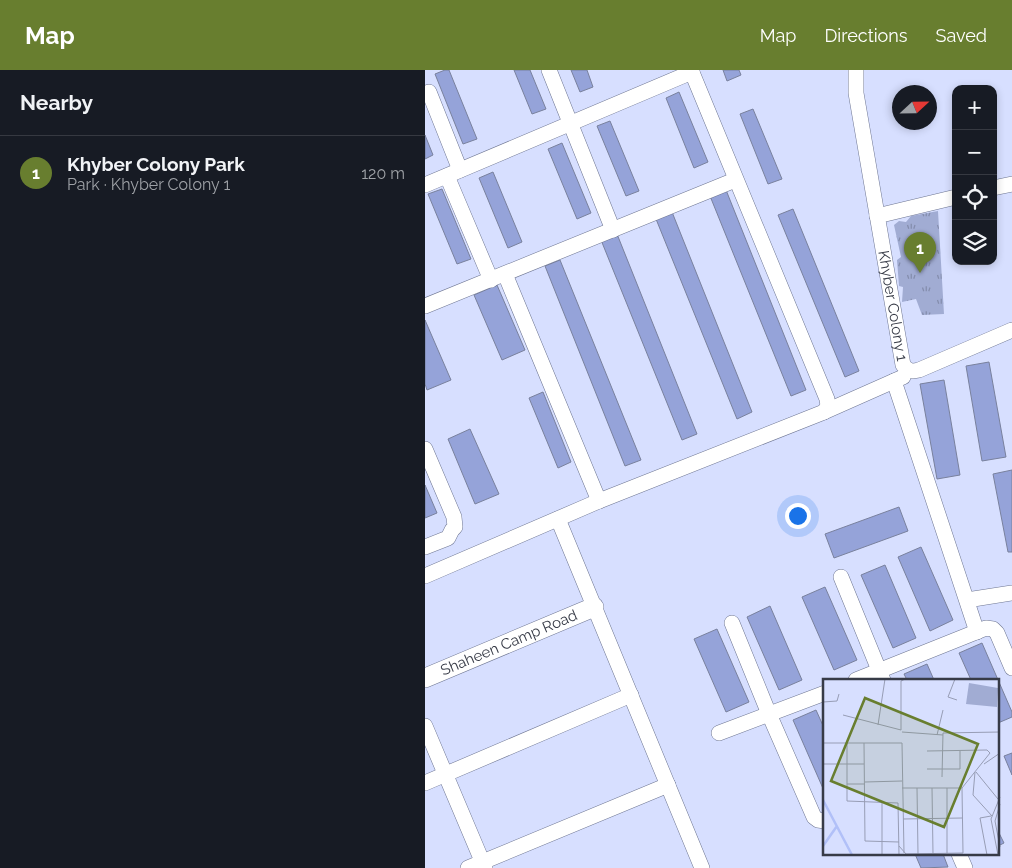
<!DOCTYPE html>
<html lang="en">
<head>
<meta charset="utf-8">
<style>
  body { margin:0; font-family:Raleway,sans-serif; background:#242831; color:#f1f3f6 }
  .controls { position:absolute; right:15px; top:15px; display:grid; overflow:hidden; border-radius:10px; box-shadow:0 2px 8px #0003 }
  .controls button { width:45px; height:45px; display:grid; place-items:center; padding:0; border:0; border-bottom:1px solid #363941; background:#171b24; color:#f1f3f6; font:25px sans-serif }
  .compass { position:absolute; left:467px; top:15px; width:45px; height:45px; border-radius:50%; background:#171b24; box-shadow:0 2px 8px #0003; rotate:68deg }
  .you { position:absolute; left:372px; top:445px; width:18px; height:18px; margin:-12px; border:4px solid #fff; border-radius:50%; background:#1a73e8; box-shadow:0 0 0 8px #1a73e833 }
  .badge { display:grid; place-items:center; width:32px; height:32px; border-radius:50%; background:#687e2f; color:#fff; font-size:16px; font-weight:700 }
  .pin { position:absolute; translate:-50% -41px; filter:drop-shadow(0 1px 2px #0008) }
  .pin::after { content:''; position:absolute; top:26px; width:18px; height:15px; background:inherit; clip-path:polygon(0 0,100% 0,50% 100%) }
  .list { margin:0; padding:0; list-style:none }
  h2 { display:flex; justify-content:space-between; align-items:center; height:65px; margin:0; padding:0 20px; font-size:21px }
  h2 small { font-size:16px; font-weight:400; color:#9ea1a6 }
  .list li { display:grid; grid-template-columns:32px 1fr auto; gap:15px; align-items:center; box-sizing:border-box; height:75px; padding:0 20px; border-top:1px solid #363941 }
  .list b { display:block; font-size:19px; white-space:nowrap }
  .list p { margin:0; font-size:16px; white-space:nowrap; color:#9ea1a6 }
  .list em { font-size:16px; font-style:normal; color:#9ea1a6 }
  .icon { flex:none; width:28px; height:28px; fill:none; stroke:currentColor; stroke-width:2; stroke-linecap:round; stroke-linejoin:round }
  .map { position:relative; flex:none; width:587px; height:798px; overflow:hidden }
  header { display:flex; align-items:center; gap:30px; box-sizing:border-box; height:70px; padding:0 25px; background:#687e2f; color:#fff }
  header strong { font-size:24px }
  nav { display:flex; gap:28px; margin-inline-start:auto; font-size:18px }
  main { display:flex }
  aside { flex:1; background:#171b24 }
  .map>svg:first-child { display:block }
  .grass { fill:url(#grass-tufts) }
  .building { fill:#95a3d9; stroke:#79819d }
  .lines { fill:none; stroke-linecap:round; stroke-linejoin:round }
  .minor-casing { stroke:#6e7692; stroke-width:16 }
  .tertiary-casing { stroke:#6e7692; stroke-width:20 }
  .minor { stroke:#fff; stroke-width:15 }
  .tertiary { stroke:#fff; stroke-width:19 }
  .labels { text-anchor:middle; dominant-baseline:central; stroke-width:4.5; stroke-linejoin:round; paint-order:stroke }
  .street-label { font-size:15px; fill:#373b47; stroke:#fff }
  .inset-river { fill:none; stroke:#b1c0f8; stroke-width:2.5 }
  .inset-road { fill:none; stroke:#979db5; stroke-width:1 }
  .view { fill:#687e2f; fill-opacity:0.15; stroke:#687e2f; stroke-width:2.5 }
  .inset-edge { fill:none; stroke:#373b47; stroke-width:2.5 }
</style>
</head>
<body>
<header>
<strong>Map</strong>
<nav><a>Map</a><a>Directions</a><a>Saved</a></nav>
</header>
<main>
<aside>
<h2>Nearby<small></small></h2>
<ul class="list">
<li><span class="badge">1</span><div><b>Khyber Colony Park</b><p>Park · Khyber Colony 1</p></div><em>120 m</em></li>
</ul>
</aside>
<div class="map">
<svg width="587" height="798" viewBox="0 0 587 798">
  <defs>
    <pattern id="grass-tufts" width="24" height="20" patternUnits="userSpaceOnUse" patternTransform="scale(1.25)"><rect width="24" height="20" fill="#a1acd3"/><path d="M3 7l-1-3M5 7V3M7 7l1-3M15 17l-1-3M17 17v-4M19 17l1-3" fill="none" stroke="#848dad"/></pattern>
  </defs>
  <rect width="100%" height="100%" fill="#d7dfff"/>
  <path class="grass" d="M513 141 519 244 497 245 491 229 477 232 478 217 474 216 472 190 476 187 469 155 474 151 481 152 486 146Z"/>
  <path class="building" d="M20 0H24L52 69 38 74 10 4Z
    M89 0H105L121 39 107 44Z
    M146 0H162L168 17 155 22Z
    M298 0H314L316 5 302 11Z
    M254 22 283 92 269 98 241 28Z
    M328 39 357 109 343 114 315 44Z
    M185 51 214 121 201 126 172 56Z
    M0 65 8 85 0 89Z
    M137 73 166 143 152 149 123 79Z
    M68 102 97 172 83 178 54 108Z
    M17 119 46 189 32 194 3 124Z
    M301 120 381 320 366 326 285 126Z
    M368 139 434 301 420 307 353 145Z
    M247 142 327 342 312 349 231 149Z
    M192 164 272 364 257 370 176 170Z
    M135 190 216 390 200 396 120 196Z
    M72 215 100 280 77 290 49 225Z
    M0 250 26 310 2 320 0 314Z
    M564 292 581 387 557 391 541 296Z
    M519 310 535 405 512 409 495 314Z
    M118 322 146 392 133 398 104 328Z
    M45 359 74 424 50 434 23 369Z
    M587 400V482H583L568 404Z
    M0 415 12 443 0 448Z
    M474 437 483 461 409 488 400 464Z
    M496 477 528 550 505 561 473 487Z
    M460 495 491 568 468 578 436 505Z
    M400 517 432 590 409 600 377 527Z
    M345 536 377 610 354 620 322 547Z
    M292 559 324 632 301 642 269 569Z
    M557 573 587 642V647L573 653V610H546L534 583Z
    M502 594 509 610H482L479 604Z
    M391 640 400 660V723L368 650Z
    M587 683V705L579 686Z
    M573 761 579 773 573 776Z
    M490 784H518L523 797 496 798Z"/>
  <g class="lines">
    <g class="minor-casing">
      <g id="minor">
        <path d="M124 0 188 160"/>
        <path id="s1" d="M431 0V23L478 295C483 301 486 302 494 300L587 260"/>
        <path d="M4 22 35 100"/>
        <path d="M22 106 66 210"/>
        <path d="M0 115 267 2"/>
        <path d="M568 118 587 114"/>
        <path d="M452 146 531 127"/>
        <path d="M80 204 174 431"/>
        <path d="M0 236 310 110"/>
        <path d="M469 311 552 562"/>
        <path d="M399 342 478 307"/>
        <path d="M0 379 29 447 30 457 27 460 23 468 0 477"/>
        <path d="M133 449 277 798"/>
        <path d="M0 506 174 431 399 342 403 336 402 329 266 0"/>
        <path d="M416 507 458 610"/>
        <path d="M542 530 587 523"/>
        <path d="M307 553 344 644 389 747 393 750 400 751"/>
        <path d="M431 610 561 558 568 559 572 563 587 598"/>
        <path d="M0 656 60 798"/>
        <path d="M294 663 400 623"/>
        <path d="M0 713 206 625"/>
        <path d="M534 784 540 798"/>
        <path d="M43 798 243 715"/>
      </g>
    </g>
    <g class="tertiary-casing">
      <g id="tertiary">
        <path id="s2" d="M0 608 169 537"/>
      </g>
    </g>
    <use href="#minor" class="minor"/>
    <use href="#tertiary" class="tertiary"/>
  </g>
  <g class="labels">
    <g class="street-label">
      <text stroke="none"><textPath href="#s1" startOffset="239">Khyber Colony 1</textPath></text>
      <text stroke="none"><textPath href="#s2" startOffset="91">Shaheen Camp Road</textPath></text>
    </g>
  </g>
  <g transform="translate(398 609)">
    <rect width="176" height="176" fill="#d7dfff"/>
    <path d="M146 4 175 9 174 28 143 25Z" fill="#a1acd3"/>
    <path class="inset-river" d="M0 121 29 176M0 167 14 147"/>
    <path class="inset-road" d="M132 0 125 18 134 21M0 23 14 22 16 15M20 36 78 51V2L82 0M55 46 62 0M79 53 120 56M114 56 120 31M0 64H79L81 174M24 64V122L75 124 76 176M41 64 42 162 76 163M1 85H41M161 85 177 74M104 90H137V72M152 93 150 116 169 137M153 93 175 120M119 98 120 54 177 53M42 103 79 102M24 105H42M79 109H139M94 109 95 175M109 109 110 175M124 109V174M59 124V176M177 125 172 142 177 168M80 140 139 139M76 167 83 175 140 174 139 109 167 74 164 71 104 72M164 176 157 139 168 137M175 176 168 140 177 118"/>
    <path class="view" d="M42 19 155 65 121 148 8 102Z"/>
    <rect width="176" height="176" class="inset-edge"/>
  </g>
</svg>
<div class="controls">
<button>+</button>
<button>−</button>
<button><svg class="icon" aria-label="locate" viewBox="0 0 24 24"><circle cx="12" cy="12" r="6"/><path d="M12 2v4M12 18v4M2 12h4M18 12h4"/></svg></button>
<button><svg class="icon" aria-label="layers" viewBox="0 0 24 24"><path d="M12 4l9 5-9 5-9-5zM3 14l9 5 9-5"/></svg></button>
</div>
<svg class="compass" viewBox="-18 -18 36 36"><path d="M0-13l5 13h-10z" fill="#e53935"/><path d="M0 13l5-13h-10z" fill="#9ea1a6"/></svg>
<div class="you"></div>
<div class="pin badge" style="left:495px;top:203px">1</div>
</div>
</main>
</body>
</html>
